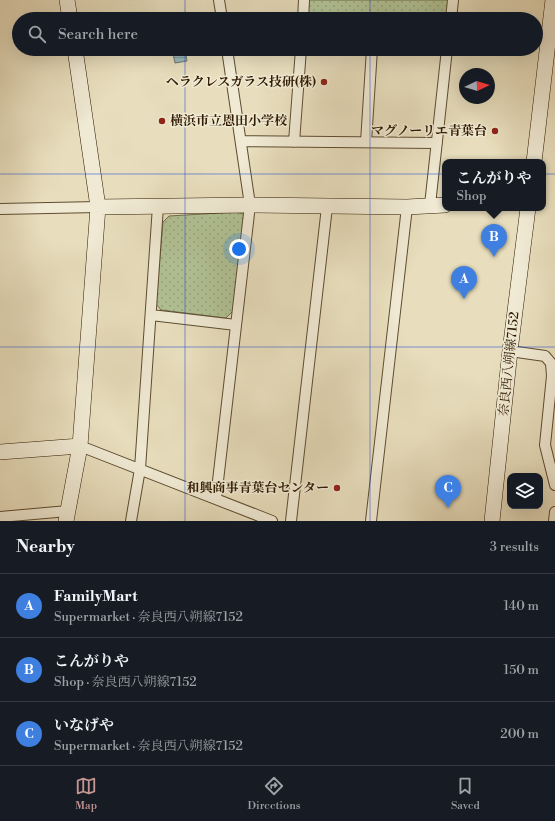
<!DOCTYPE html>
<html lang="en">
<head>
<meta charset="utf-8">
<style>
  body { margin:0; font-family:"Libre Bodoni","Noto Serif JP",serif; background:#20242c; color:#f1f3f6 }
  .controls { position:absolute; right:12px; bottom:12px; display:grid; overflow:hidden; border-radius:8px; box-shadow:0 4px 16px #0002 }
  .controls button { width:36px; height:36px; display:grid; place-items:center; padding:0; border:0; border-bottom:1px solid #363941; background:#171b24; color:#f1f3f6; font:20px sans-serif }
  .compass { position:absolute; left:459px; top:68px; width:36px; height:36px; border-radius:50%; background:#171b24; box-shadow:0 4px 16px #0002; rotate:86deg }
  .you { position:absolute; left:239px; top:249px; width:14px; height:14px; margin:-10px; border:3px solid #fff; border-radius:50%; background:#1a73e8; box-shadow:0 0 0 6px #1a73e833 }
  .badge { display:grid; place-items:center; width:26px; height:26px; border-radius:50%; background:#c59692; color:#fff; font-size:13px; font-weight:700 }
  .pin { position:absolute; translate:-50% -33px; filter:drop-shadow(0 1px 2px #0008) }
  .pin::after { content:''; position:absolute; top:21px; width:14px; height:12px; background:inherit; clip-path:polygon(0 0,100% 0,50% 100%) }
  .popup { position:absolute; left:442px; top:159px; width:104px; height:52px; box-sizing:border-box; display:grid; place-content:center; border-radius:8px; background:#171b24; filter:drop-shadow(0 1px 3px #0005); font-size:13px; white-space:nowrap; color:#9ea1a6 }
  .popup b { font-size:15px; color:#f1f3f6 }
  .popup::after { content:''; position:absolute; left:50%; top:100%; margin-left:-8px; border:8px solid transparent; border-top-color:#171b24 }
  .list { margin:0; padding:0; list-style:none }
  h2 { display:flex; justify-content:space-between; align-items:center; height:52px; margin:0; padding:0 16px; font-size:17px }
  h2 small { font-size:13px; font-weight:400; color:#9ea1a6 }
  .list li { display:grid; grid-template-columns:26px 1fr auto; gap:12px; align-items:center; box-sizing:border-box; height:64px; padding:0 16px; border-top:1px solid #363941 }
  .list b { display:block; font-size:15px; white-space:nowrap }
  .list p { margin:0; font-size:13px; white-space:nowrap; color:#9ea1a6 }
  .list em { font-size:13px; font-style:normal; color:#9ea1a6 }
  .icon { flex:none; width:22px; height:22px; fill:none; stroke:currentColor; stroke-width:2; stroke-linecap:round; stroke-linejoin:round }
  .map { position:relative; flex:none; width:555px; height:521px; overflow:hidden }
  .search { position:absolute; background:#171b24; box-shadow:0 4px 16px #0002; left:12px; right:12px; top:12px; height:44px; display:flex; align-items:center; gap:10px; box-sizing:border-box; padding:0 14px; border-radius:22px; color:#9ea1a6; font-size:15px }
  .sheet { height:244px; background:#171b24 }
  nav { display:flex; justify-content:space-around; align-items:center; box-sizing:border-box; height:56px; border-top:1px solid #363941; background:#171b24; font-size:11px; color:#9ea1a6 }
  nav a { display:grid; justify-items:center; gap:2px }
  nav .on { color:#c59692 }
  .map>svg:first-child { display:block }
  .park { fill:url(#park-dots); stroke:#706e4c }
  .water { fill:url(#water-rules); stroke:#707a71 }
  .lines { fill:none; stroke-linecap:round; stroke-linejoin:round }
  .street-casing { stroke:#5e4c31; stroke-width:12 }
  .secondary-casing { stroke:#301b02; stroke-width:16 }
  .street { stroke:#f0ead4; stroke-width:10 }
  .secondary { stroke:#f0ead4; stroke-width:15 }
  .grid { fill:none; stroke:#1d4ed8; stroke-width:1; stroke-opacity:0.55 }
  .poi-dot { fill:#8f2418; stroke:#f0ead4; stroke-width:1.5 }
  .labels { text-anchor:middle; dominant-baseline:central; stroke-width:3; stroke-linejoin:round; paint-order:stroke }
  .poi-label { font-size:13px; font-weight:bold; fill:#301b02; stroke:#f0ead4; text-anchor:end }
  .street-label { font-size:13px; fill:#301b02; stroke:#f0ead4 }
</style>
</head>
<body>
<div class="map">
<svg width="555" height="521" viewBox="0 0 555 521">
  <defs>
    <pattern id="park-dots" width="8" height="8" patternUnits="userSpaceOnUse"><rect width="8" height="8" fill="#b1c295"/><path d="M2 2h.1M6 6h.1" fill="none" stroke="#99a67f" stroke-width="1.8" stroke-linecap="round"/></pattern>
    <pattern id="water-rules" width="6" height="5" patternUnits="userSpaceOnUse"><rect width="6" height="5" fill="#9bb9bb"/><path d="M0 2.5h6" fill="none" stroke="#869e9f"/></pattern>
  </defs>
  <rect width="100%" height="100%" fill="#e8debd"/>
  <filter id="stains"><feTurbulence type="fractalNoise" baseFrequency=".005" numOctaves="4"/><feColorMatrix values="0 0 0 0 .2 0 0 0 0 .09 0 0 0 0 .02 0 0 0 .5 -.17"/></filter>
  <radialGradient id="worn" r=".72"><stop offset=".6" stop-color="#630" stop-opacity="0"/><stop offset="1" stop-color="#630" stop-opacity=".3"/></radialGradient>
  <path class="park" d="M307 0H449L446 19H376L306 16Z
    M237 212 245 215 233 311 226 318 161 310 156 304 163 222 169 216Z"/>
  <path class="water" d="M172 49H185L187 61 175 63Z"/>
  <g class="lines">
    <g class="street-casing">
      <path id="street" d="M219 0 222 19
        M303 19 304 0
        M451 19 453 0
        M241 141 437 143
        M294 142 301 49
        M366 142 372 49
        M430 205 447 49
        M0 209 98 207
        M151 315 236 325
        M510 351 545 356 551 363 552 376 545 445 555 485
        M80 446 272 521
        M216 498 250 205 227 49
        M0 517 68 511
        M131 521 140 469 158 206
        M291 521 327 207
        M371 521 407 207
        M554 521 555 512"/>
    </g>
    <g class="secondary-casing">
      <path id="secondary" d="M67 0 70 19
        M534 162 553 0
        M98 207 250 205 407 207 445 205
        M0 452 80 446
        M66 521 80 446 98 207 75 49
        M492 521 510 351 528 208"/>
    </g>
    <use href="#street" class="street"/>
    <use href="#secondary" class="secondary"/>
  </g>
  <path class="grid" d="M185 0V19M370 0V19M185 49V521M370 49V521M0 174H555M0 347H555"/>
  <g class="poi-dot">
    <circle cx="324" cy="82" r="4"/>
    <circle cx="162" cy="121" r="4"/>
    <circle cx="495" cy="131" r="4"/>
    <circle cx="337" cy="488" r="4"/>
  </g>
  <g class="labels">
    <g class="poi-label">
      <text x="316" y="82">ヘラクレスガラス技研(株)</text>
      <text x="170" y="121" text-anchor="start">横浜市立恩田小学校</text>
      <text x="487" y="131">マグノーリエ青葉台</text>
      <text x="329" y="488">和興商事青葉台センター</text>
    </g>
    <g class="street-label">
      <text transform="translate(509 364) rotate(-84)">奈良西八朔線7152</text>
    </g>
  </g>
  <rect width="100%" height="100%" filter="url(#stains)"/>
  <rect width="100%" height="100%" fill="url(#worn)"/>
</svg>
<div class="controls">
<button><svg class="icon" aria-label="layers" viewBox="0 0 24 24"><path d="M12 4l9 5-9 5-9-5zM3 14l9 5 9-5"/></svg></button>
</div>
<svg class="compass" viewBox="-18 -18 36 36"><path d="M0-13l5 13h-10z" fill="#e53935"/><path d="M0 13l5-13h-10z" fill="#9ea1a6"/></svg>
<div class="you"></div>
<div class="pin badge" style="left:464px;top:299px;background:#3f7fe0">A</div>
<div class="pin badge" style="left:494px;top:257px;background:#3f7fe0">B</div>
<div class="popup"><b>こんがりや</b>Shop</div>
<div class="pin badge" style="left:448px;top:508px;background:#3f7fe0">C</div>
<div class="search"><svg class="icon" aria-label="search" viewBox="0 0 24 24"><circle cx="10" cy="10" r="6"/><path d="M15 15l6 6"/></svg>Search here</div>
</div>
<section class="sheet">
<h2>Nearby<small>3 results</small></h2>
<ul class="list">
<li><span class="badge" style="background:#3f7fe0">A</span><div><b>FamilyMart</b><p>Supermarket · 奈良西八朔線7152</p></div><em>140 m</em></li>
<li><span class="badge" style="background:#3f7fe0">B</span><div><b>こんがりや</b><p>Shop · 奈良西八朔線7152</p></div><em>150 m</em></li>
<li><span class="badge" style="background:#3f7fe0">C</span><div><b>いなげや</b><p>Supermarket · 奈良西八朔線7152</p></div><em>200 m</em></li>
</ul>
</section>
<nav>
<a class="on"><svg class="icon" aria-label="map" viewBox="0 0 24 24"><path d="M3 6l6-2 6 2 6-2v14l-6 2-6-2-6 2zM9 4v14M15 6v14"/></svg>Map</a>
<a><svg class="icon" aria-label="directions" viewBox="0 0 24 24"><path d="M12 3l9 9-9 9-9-9zM9 14v-3h6M13 9l2 2-2 2"/></svg>Directions</a>
<a><svg class="icon" aria-label="saved" viewBox="0 0 24 24"><path d="M7 4h10v16l-5-4-5 4z"/></svg>Saved</a>
</nav>
</body>
</html>
